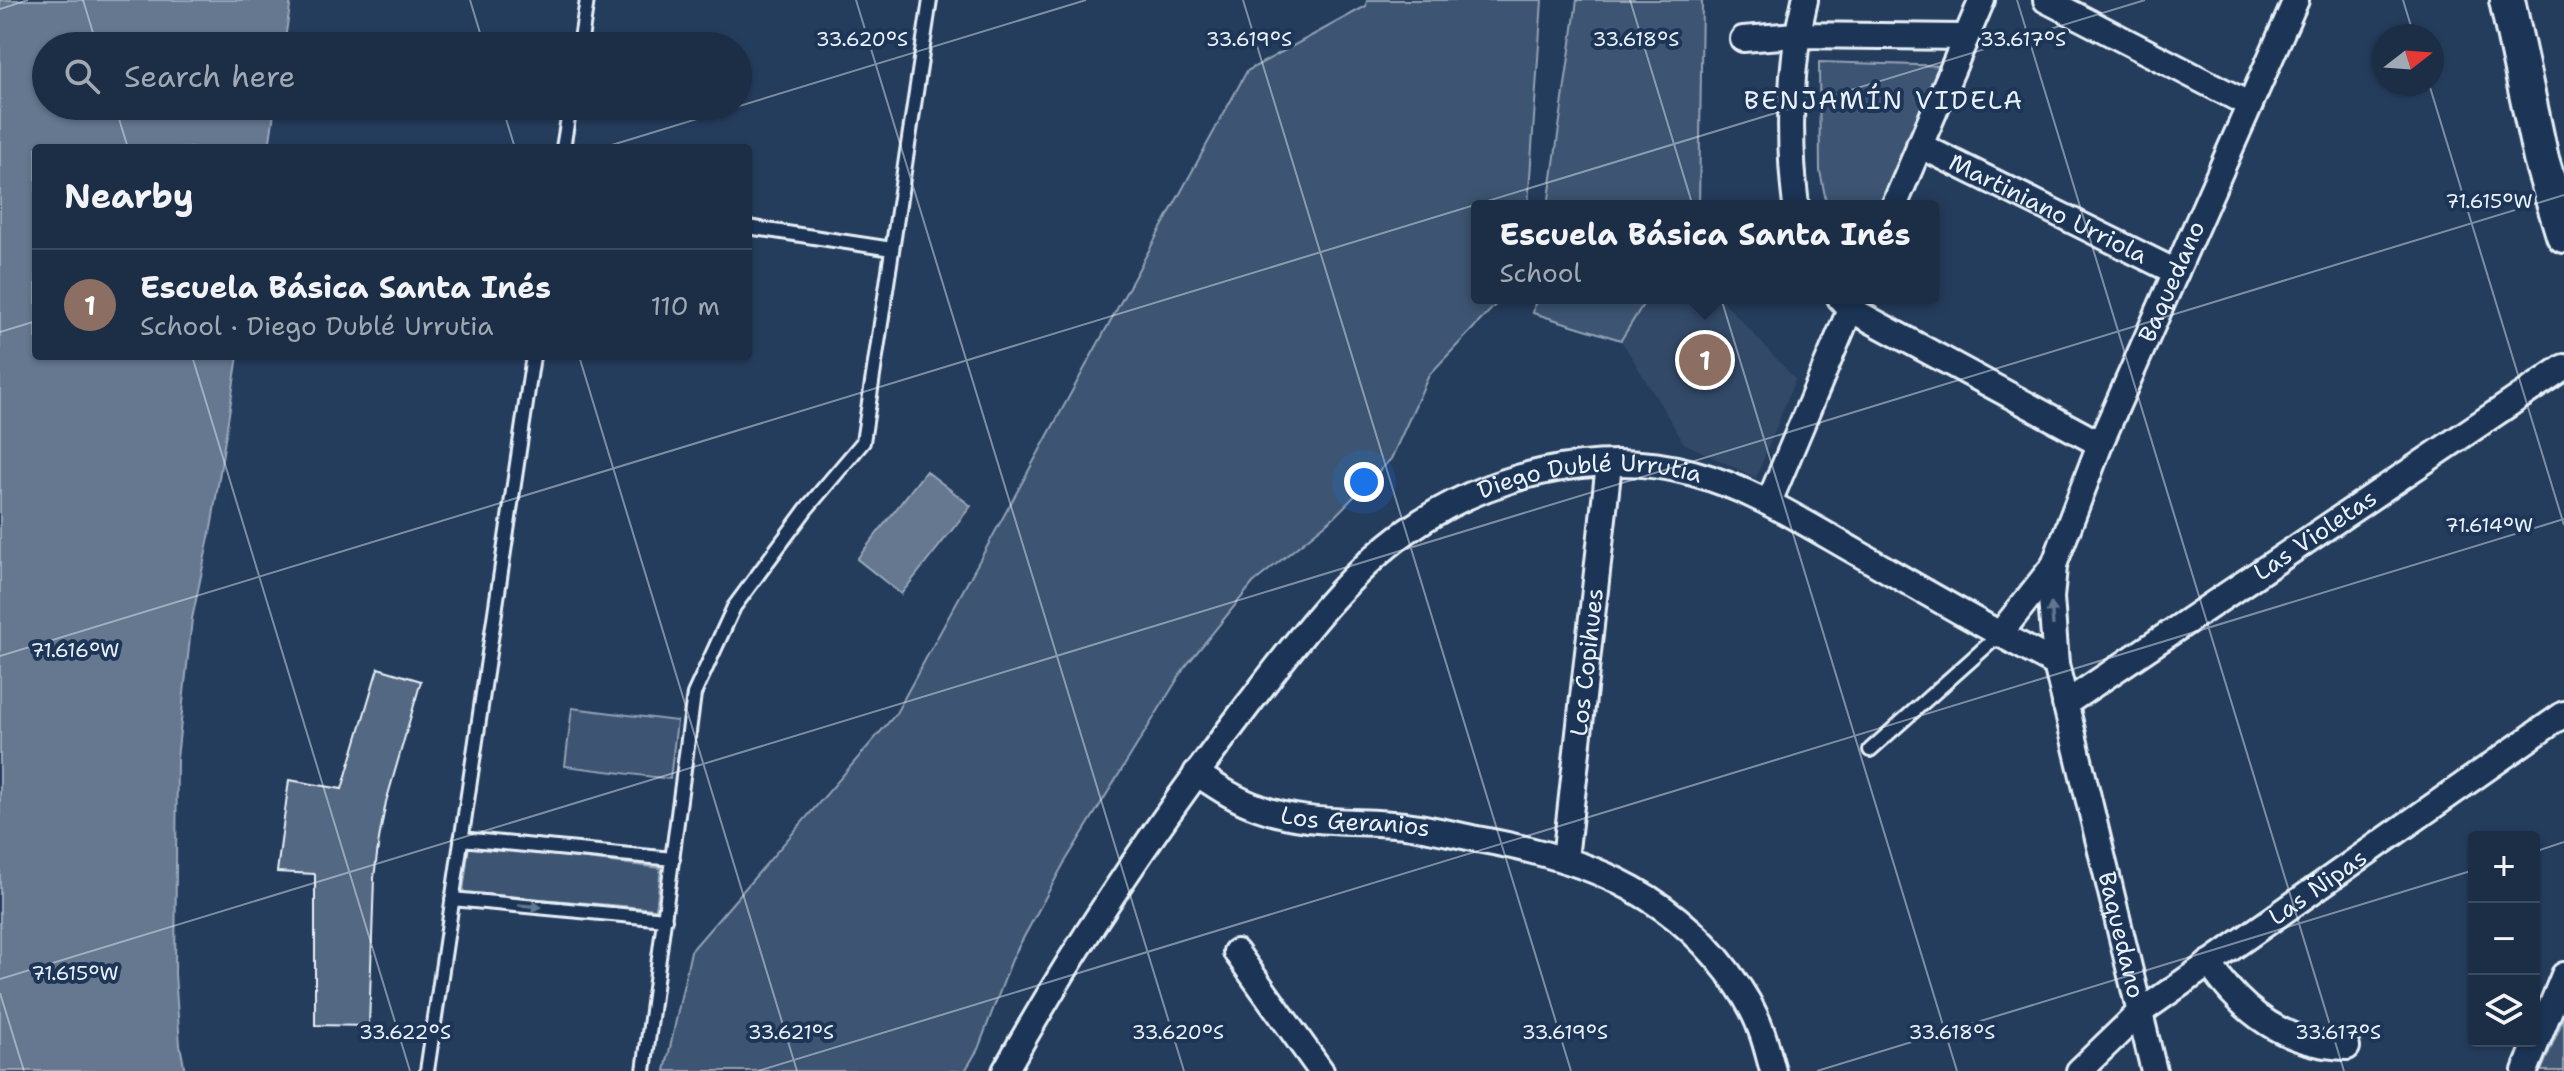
<!DOCTYPE html>
<html lang="en">
<head>
<meta charset="utf-8">
<style>
  body { margin:0; font-family:"Shantell Sans",sans-serif; background:#293a51; color:#f1f3f6 }
  .controls { position:absolute; right:24px; bottom:24px; display:grid; overflow:hidden; border-radius:8px; box-shadow:0 2px 6px #0004 }
  .controls button { width:72px; height:72px; display:grid; place-items:center; padding:0; border:0; border-bottom:2px solid #3a4a5f; background:#1c2e46; color:#f1f3f6; font:40px sans-serif }
  .compass { position:absolute; left:2372px; top:24px; width:72px; height:72px; border-radius:50%; background:#1c2e46; box-shadow:0 2px 6px #0004; rotate:73deg }
  .you { position:absolute; left:1364px; top:482px; width:28px; height:28px; margin:-20px; border:6px solid #fff; border-radius:50%; background:#1a73e8; box-shadow:0 0 0 12px #1a73e833 }
  .badge { display:grid; place-items:center; width:52px; height:52px; border-radius:50%; background:#ffd166; color:#fff; font-size:26px; font-weight:700 }
  .pin { position:absolute; translate:-50% -50%; border:4px solid #fff; box-shadow:0 2px 8px #0006 }
  .popup { position:absolute; left:1471px; top:200px; width:468px; height:104px; box-sizing:border-box; display:grid; place-content:center; border-radius:8px; background:#1c2e46; filter:drop-shadow(0 2px 6px #0005); font-size:26px; white-space:nowrap; color:#a0a8b3 }
  .popup b { font-size:30px; color:#f1f3f6 }
  .popup::after { content:''; position:absolute; left:50%; top:100%; margin-left:-16px; border:16px solid transparent; border-top-color:#1c2e46 }
  .list { margin:0; padding:0; list-style:none }
  h2 { display:flex; justify-content:space-between; align-items:center; height:104px; margin:0; padding:0 32px; font-size:34px }
  h2 small { font-size:26px; font-weight:400; color:#a0a8b3 }
  .list li { display:grid; grid-template-columns:52px 1fr auto; gap:24px; align-items:center; box-sizing:border-box; height:112px; padding:0 32px; border-top:2px solid #3a4a5f }
  .list b { display:block; font-size:30px; white-space:nowrap }
  .list p { margin:0; font-size:26px; white-space:nowrap; color:#a0a8b3 }
  .list em { font-size:26px; font-style:normal; color:#a0a8b3 }
  .icon { flex:none; width:44px; height:44px; fill:none; stroke:currentColor; stroke-width:2; stroke-linecap:round; stroke-linejoin:round }
  .map { position:relative; flex:none; width:2564px; height:1071px; overflow:hidden }
  .search { position:absolute; background:#1c2e46; box-shadow:0 2px 6px #0004; left:32px; top:32px; width:720px; height:88px; display:flex; align-items:center; gap:20px; box-sizing:border-box; padding:0 28px; border-radius:44px; color:#a0a8b3; font-size:30px }
  .panel { position:absolute; background:#1c2e46; box-shadow:0 2px 6px #0004; left:32px; top:144px; width:720px; height:216px; border-radius:8px }
  .map>svg:first-child { display:block }
  .built { fill:#334a68 }
  .green { fill:#3e5472; stroke:#93a2b5; stroke-width:2 }
  .water { fill:#657890; stroke:#99a8ba; stroke-width:2 }
  .building { fill:#536782; stroke:#e8f1f8; stroke-width:2 }
  .lines { fill:none; stroke-linecap:round; stroke-linejoin:round }
  .lane-casing { stroke:#e8f1f8; stroke-width:18 }
  .street-casing { stroke:#e8f1f8; stroke-width:30 }
  .secondary-casing { stroke:#e8f1f8; stroke-width:40 }
  .lane { stroke:#1d3557; stroke-width:12 }
  .street { stroke:#1d3557; stroke-width:24 }
  .secondary { stroke:#1d3557; stroke-width:34 }
  .oneway { fill:#64778f }
  .ticks { fill:none; stroke:#e8f1f8; stroke-width:2; stroke-opacity:0.45 }
  .labels { text-anchor:middle; dominant-baseline:central; stroke-width:8; stroke-linejoin:round; paint-order:stroke }
  .street-label { font-size:24px; fill:#e8f1f8; stroke:#1d3557 }
  .neighbourhood-label { font-size:26px; letter-spacing:2px; fill:#e8f1f8; stroke:#1d3557 }
  .ticks-label { font-size:20px; text-anchor:middle; fill:#e8f1f8; stroke:#1d3557; stroke-width:8; stroke-linejoin:round; paint-order:stroke }
</style>
</head>
<body>
<div class="map">
<svg width="2564" height="1071" viewBox="0 0 2564 1071">
  <rect width="100%" height="100%" fill="#253d5d"/>
  <filter id="ink" filterUnits="userSpaceOnUse"><feTurbulence type="fractalNoise" baseFrequency=".0125" numOctaves="2"/><feDisplacementMap in="SourceGraphic" scale="16" xChannelSelector="R" yChannelSelector="G"/><feConvolveMatrix kernelMatrix="1 2 1 2 8 2 1 2 1" color-interpolation-filters="sRGB"/></filter>
  <g filter="url(#ink)">
    <path class="built" d="M1647 298H1720L1795 379 1756 478 1684 443 1621 340Z"/>
    <path class="green" d="M1367 0H1542L1528 206H1477V298L1500 300 1429 375 1391 459 1334 517 1253 583 1185 667 1063 865 1013 957 978 1049 965 1071H665L691 951 895 715 1247 71 1366 6Z
      M1577 0H1702L1699 206H1548Z
      M1819 62 1949 66 1885 206H1827L1820 171Z
      M1536 298H1647L1621 340 1533 313Z
      M572 708 677 721 670 779 565 766Z
      M469 845 661 868 656 909 463 892Z
      M2564 1017V1071H2541Z"/>
    <path class="water" d="M0 0H291L284 46H46V106H275L269 148H36V356H238L212 523 192 619 177 759 175 974 180 1045 185 1071H0Z
      M926 471 971 506 901 594 857 559Z"/>
    <path class="building" d="M378 668 421 681 386 802 379 839 374 878 369 1026 315 1025V874L277 872 289 780 342 789Z"/>
    <g class="lines">
      <g class="lane-casing">
        <path id="lane" d="M580 46 587 0
          M563 148 570 106
          M748 227 892 249
          M1870 750 1999 635
          M461 839 673 859
          M452 899 665 919
          M427 1071 533 356
          M644 1071 694 694 734 607 807 508 863 442 930 0"/>
      </g>
      <g class="street-casing">
        <g id="street">
          <path d="M2046 0 2250 105"/>
          <path d="M1743 39 1796 35 1965 37"/>
          <path id="s1" d="M1919 145 2176 272"/>
          <path d="M1796 206C1788 141 1789 64 1805 0"/>
          <path d="M1894 206 1982 0"/>
          <path d="M1840 298 1850 309 2100 444"/>
          <path d="M1769 502 1855 298"/>
          <path id="s2" d="M2054 567 2051 598 2056 664 2154 1071"/>
          <path id="s3" d="M1999 635 2054 565 2100 444 2296 0"/>
          <path id="s4" d="M2065 704 2564 367"/>
          <path id="s5" d="M1196 773C1217 787 1236 800 1260 808 1305 825 1357 820 1405 825 1429 828 1453 834 1477 839 1578 857 1664 887 1728 972 1741 989 1754 1010 1761 1030 1766 1043 1769 1057 1773 1071"/>
          <path id="s6" d="M1565 859 1609 464"/>
          <path d="M1236 952 1321 1071"/>
          <path d="M2209 963C2242 1013 2287 1045 2347 1047"/>
          <path id="s7" d="M1005 1071C1076 944 1159 821 1248 705 1295 644 1344 576 1407 531 1486 475 1598 447 1693 473 1752 489 1803 522 1856 552 1922 590 1988 629 2056 664"/>
          <path id="s8" d="M2079 1071 2139 1013 2564 714"/>
          <path d="M2525 1071 2564 975"/>
        </g>
      </g>
      <g class="secondary-casing">
        <path id="secondary" d="M2507 0 2541 159 2564 235"/>
      </g>
      <use href="#lane" class="lane"/>
      <use href="#street" class="street"/>
      <use href="#secondary" class="secondary"/>
    </g>
    <defs><path id="oneway-solid" d="M-6-.8H1V-3.2L6.5 0L1 3.2V.8H-6Z" transform="scale(2)"/></defs>
    <g class="oneway">
      <use href="#oneway-solid" transform="translate(2052 614) rotate(-95)"/>
      <use href="#oneway-solid" transform="translate(530 906) rotate(5)"/>
    </g>
  </g>
  <path class="ticks" d="M83 0 97 46M470 0 484 46M856 0 1184 1071M1243 0 1571 1071M1630 0 1957 1071M2017 0 2344 1071M2403 0 2414 36M0 9 28 0M2429 84 2564 525M115 106 128 148M502 106 515 148M602 148 1086 0M0 332 36 321M192 356 410 1071M579 356 797 1071M0 656 2145 0M2534 852 2564 842M0 979 2564 195M0 993 24 1071M758 1071 2564 519M1817 1071 2474 870"/>
  <g class="labels">
    <g class="street-label">
      <text stroke="none"><textPath href="#s1" startOffset="144">Martiniano Urriola</textPath></text>
      <text stroke="none"><textPath href="#s3" startOffset="396">Baquedano</textPath></text>
      <text stroke="none"><textPath href="#s7" startOffset="872">Diego Dublé Urrutia</textPath></text>
      <text stroke="none"><textPath href="#s4" startOffset="302">Las Violetas</textPath></text>
      <text stroke="none"><textPath href="#s6" startOffset="198">Los Copihues</textPath></text>
      <text stroke="none"><textPath href="#s5" startOffset="170">Los Geranios</textPath></text>
      <text stroke="none"><textPath href="#s8" startOffset="302">Las Ñipas</textPath></text>
      <text stroke="none"><textPath href="#s2" startOffset="376">Baquedano</textPath></text>
    </g>
    <g class="neighbourhood-label">
      <text x="1884" y="99">BENJAMÍN VIDELA</text>
    </g>
  </g>
  <g class="ticks-label">
    <text x="862" y="46">33.620°S</text>
    <text x="1249" y="46">33.619°S</text>
    <text x="1636" y="46">33.618°S</text>
    <text x="2023" y="46">33.617°S</text>
    <text x="2489" y="208">71.615°W</text>
    <text x="2489" y="532">71.614°W</text>
    <text x="75" y="657">71.616°W</text>
    <text x="75" y="980">71.615°W</text>
    <text x="405" y="1039">33.622°S</text>
    <text x="791" y="1039">33.621°S</text>
    <text x="1178" y="1039">33.620°S</text>
    <text x="1565" y="1039">33.619°S</text>
    <text x="1952" y="1039">33.618°S</text>
    <text x="2338" y="1039">33.617°S</text>
  </g>
</svg>
<div class="controls">
<button>+</button>
<button>−</button>
<button><svg class="icon" aria-label="layers" viewBox="0 0 24 24"><path d="M12 4l9 5-9 5-9-5zM3 14l9 5 9-5"/></svg></button>
</div>
<svg class="compass" viewBox="-18 -18 36 36"><path d="M0-13l5 13h-10z" fill="#e53935"/><path d="M0 13l5-13h-10z" fill="#a0a8b3"/></svg>
<div class="you"></div>
<div class="pin badge" style="left:1705px;top:360px;background:#8d6e63">1</div>
<div class="popup"><b>Escuela Básica Santa Inés</b>School</div>
<div class="search"><svg class="icon" aria-label="search" viewBox="0 0 24 24"><circle cx="10" cy="10" r="6"/><path d="M15 15l6 6"/></svg>Search here</div>
<section class="panel">
<h2>Nearby<small></small></h2>
<ul class="list">
<li><span class="badge" style="background:#8d6e63">1</span><div><b>Escuela Básica Santa Inés</b><p>School · Diego Dublé Urrutia</p></div><em>110 m</em></li>
</ul>
</section>
</div>
</body>
</html>
